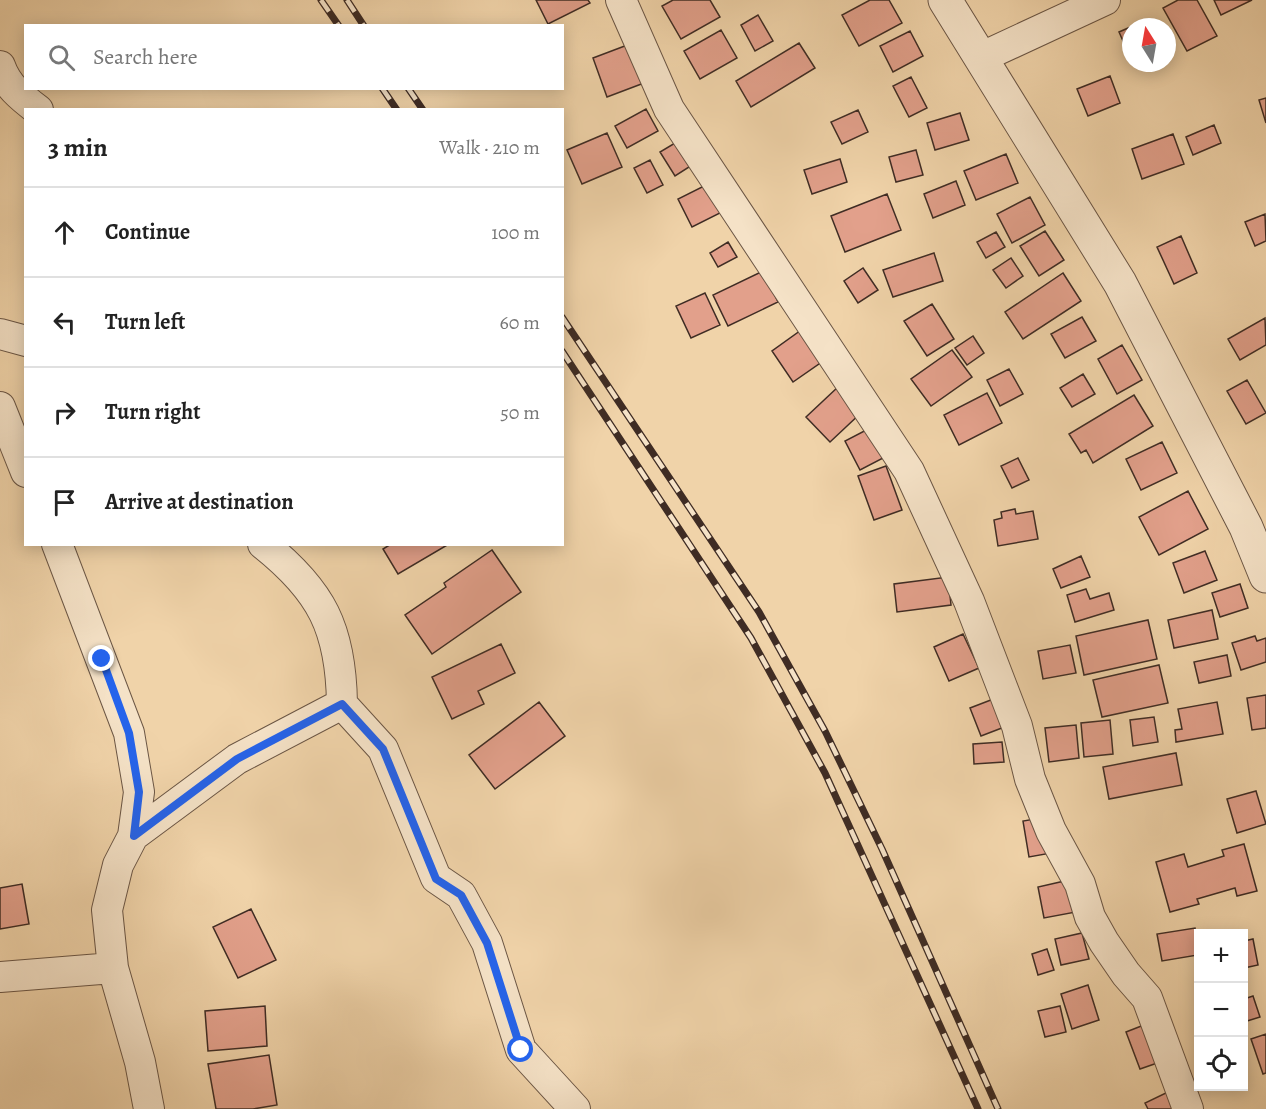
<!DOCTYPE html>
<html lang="en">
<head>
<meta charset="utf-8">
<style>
  body { margin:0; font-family:Alegreya,serif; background:#f2f2f2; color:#222 }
  .controls { position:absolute; right:18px; bottom:18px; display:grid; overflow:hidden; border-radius:0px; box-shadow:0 3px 15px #0003 }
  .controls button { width:54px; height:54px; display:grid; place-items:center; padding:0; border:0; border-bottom:2px solid #e0e0e0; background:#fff; color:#222; font:30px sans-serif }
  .compass { position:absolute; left:1122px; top:18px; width:54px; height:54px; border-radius:50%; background:#fff; box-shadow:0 3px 15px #0003; rotate:349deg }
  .stop { position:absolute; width:18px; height:18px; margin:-14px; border:4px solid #2563eb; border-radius:50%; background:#fff }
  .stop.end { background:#2563eb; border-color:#fff; box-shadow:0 2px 6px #0008 }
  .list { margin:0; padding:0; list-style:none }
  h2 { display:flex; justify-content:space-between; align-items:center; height:78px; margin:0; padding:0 24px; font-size:26px }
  h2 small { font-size:20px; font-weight:400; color:#767676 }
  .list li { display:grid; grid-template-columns:39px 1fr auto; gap:18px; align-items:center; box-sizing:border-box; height:90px; padding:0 24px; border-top:2px solid #e0e0e0 }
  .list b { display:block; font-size:22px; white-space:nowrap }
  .list em { font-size:20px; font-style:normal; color:#767676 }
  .icon { flex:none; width:33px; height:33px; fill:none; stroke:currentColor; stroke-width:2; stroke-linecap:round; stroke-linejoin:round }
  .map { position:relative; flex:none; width:1266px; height:1109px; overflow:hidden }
  .search { position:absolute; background:#fff; box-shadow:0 3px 15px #0003; left:24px; top:24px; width:540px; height:66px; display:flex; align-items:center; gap:15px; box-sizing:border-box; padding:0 21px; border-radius:0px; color:#767676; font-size:22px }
  .panel { position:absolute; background:#fff; box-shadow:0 3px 15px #0003; left:24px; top:108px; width:540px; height:438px; border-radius:0px }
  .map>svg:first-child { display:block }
  .building { fill:#e2a08b; stroke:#3f2c24; stroke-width:1.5 }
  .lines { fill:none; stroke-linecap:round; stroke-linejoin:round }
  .minor-casing { stroke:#6b5645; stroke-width:32 }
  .tertiary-casing { stroke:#6b5645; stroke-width:35 }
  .minor { stroke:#f5e2c7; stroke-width:30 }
  .tertiary { stroke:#f5e2c7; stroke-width:33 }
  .rail-casing { stroke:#3f2c24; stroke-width:7 }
  .rail { stroke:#f5e2c7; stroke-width:4.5; stroke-dasharray:14; stroke-linecap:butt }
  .route { stroke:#2563eb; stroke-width:8 }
</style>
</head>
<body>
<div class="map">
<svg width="1266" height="1109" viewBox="0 0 1266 1109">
  <rect width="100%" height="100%" fill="#f0d3a9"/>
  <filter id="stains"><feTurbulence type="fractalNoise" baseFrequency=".00333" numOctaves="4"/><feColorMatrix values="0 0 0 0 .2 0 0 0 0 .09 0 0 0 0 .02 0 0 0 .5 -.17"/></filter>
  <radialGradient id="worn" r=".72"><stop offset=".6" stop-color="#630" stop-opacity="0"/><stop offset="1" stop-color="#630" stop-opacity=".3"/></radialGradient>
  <path class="building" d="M536 0H588L590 3 548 24Z
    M673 0H710L720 17 681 39 662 6Z
    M870 0H889L902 23 859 46 842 15Z
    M1178 0H1197L1217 36 1187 51 1163 8Z
    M1214 0H1252L1221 15Z
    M758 15 773 41 755 51 741 25Z
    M1149 19 1152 27H1131V59L1119 32Z
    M721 30 737 58 700 79 684 51Z
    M910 31 923 56 893 72 880 46Z
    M799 43 815 68 751 107 736 81Z
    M630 44 644 83 607 97 593 58Z
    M1110 76 1120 103 1088 116 1077 89Z
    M911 77 927 108 909 117 893 86Z
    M1266 98V123L1259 100Z
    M646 109 658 131 627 148 615 126Z
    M858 110 868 132 842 144 831 122Z
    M960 113 969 140 935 150 927 123Z
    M1214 125 1221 143 1193 155 1186 137Z
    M607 133 622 167 582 184 567 150Z
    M1173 134 1184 164 1142 179 1132 149Z
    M685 137 700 160 675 176 660 152Z
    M916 150 923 175 896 182 889 157Z
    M1006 154 1018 183 976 200 964 171Z
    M840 159 847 182 812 194 804 170Z
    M650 160 663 185 647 193 634 168Z
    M956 181 965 205 933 218 924 194Z
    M710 183 724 211 692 227 678 199Z
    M887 194 901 230 845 252 831 216Z
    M1030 197 1045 225 1012 243 997 214Z
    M1265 214 1266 241 1255 246 1245 222Z
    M1045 231 1064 260 1039 276 1020 246Z
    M996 232 1005 247 986 258 977 242Z
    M1181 236 1197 273 1174 284 1157 247Z
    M728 242 737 257 718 267 710 253Z
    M934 253 943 281 893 297 883 270Z
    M1011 258 1023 276 1006 288 993 270Z
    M863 268 878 290 858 303 844 281Z
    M763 271 778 302 728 326 713 295Z
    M1063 273 1081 301 1023 339 1005 312Z
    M705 293 720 325 691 338 676 306Z
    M932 304 954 339 927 356 904 321Z
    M1082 317 1096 341 1065 358 1051 334Z
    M1265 318 1266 345 1240 360 1228 339Z
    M804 328 826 359 793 382 772 351Z
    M973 336 984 353 967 365 955 348Z
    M1122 345 1142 380 1117 394 1098 359Z
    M952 350 972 377 931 406 911 379Z
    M1009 369 1023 394 1000 406 987 380Z
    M1083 374 1095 394 1072 407 1060 388Z
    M1247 380 1266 413 1246 424 1227 391Z
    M839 386 863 411 830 442 806 417Z
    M987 393 1002 423 959 445 944 415Z
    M1134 395 1153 426 1093 463 1086 450 1081 453 1069 434Z
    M872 427 887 456 860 470 845 441Z
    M1162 442 1177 473 1141 490 1126 459Z
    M1018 458 1029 480 1012 488 1001 466Z
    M886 466 902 510 874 520 858 476Z
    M1188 491 1208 529 1159 555 1139 517Z
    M1015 509 1016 514 1033 511 1038 539 998 546 994 520 1002 518 1001 512Z
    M391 544H449L398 574 383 549Z
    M492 550 521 592 432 654 405 615 446 587 444 583Z
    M1205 551 1217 580 1184 593 1173 563Z
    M1081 556 1090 577 1061 588 1053 569Z
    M948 577 951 605 897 612 894 584Z
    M1240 584 1248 608 1220 617 1212 593Z
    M1086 589 1090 599 1109 593 1114 610 1075 622 1067 595Z
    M1212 610 1218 639 1174 648 1168 620Z
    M1148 620 1157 659 1084 675 1076 636Z
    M963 634 979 668 949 681 934 647Z
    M1255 636 1257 641 1266 638V662L1241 670 1232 643Z
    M501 644 515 673 478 691 484 704 452 719 432 677Z
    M1070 645 1076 673 1043 679 1038 651Z
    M1227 655 1231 676 1199 683 1194 662Z
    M1159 665 1168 703 1102 717 1093 680Z
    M1266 695V728L1252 730 1247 698Z
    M996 698 1007 726 981 736 970 708Z
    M539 702 565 736 495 789 469 755Z
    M1217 702 1223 734 1176 742 1175 730 1182 729 1178 709Z
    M1154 717 1158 742 1133 746 1130 720Z
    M1110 720 1113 754 1084 757 1081 723Z
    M1076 725 1079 758 1049 762 1045 728Z
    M1002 742 1004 762 974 764 973 744Z
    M1176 753 1182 785 1109 799 1103 767Z
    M1256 791 1266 824 1237 833 1227 799Z
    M1052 816 1057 852 1029 857 1023 821Z
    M1244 844 1257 891 1237 896 1235 888 1197 899 1199 904 1170 912 1156 862 1184 854 1188 867 1224 856 1222 850Z
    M1069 880 1076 912 1044 918 1038 887Z
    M22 884 29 924 0 929V888Z
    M251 909 276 960 238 978 213 927Z
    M1195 928 1198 955 1162 961 1157 934Z
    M1082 933 1089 959 1061 965 1055 939Z
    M1253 939 1258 965 1244 968V941Z
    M1047 949 1054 970 1038 975 1032 954Z
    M1088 985 1099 1020 1072 1029 1061 994Z
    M1253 996 1260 1017 1244 1022V999Z
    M265 1006 267 1046 208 1051 205 1011Z
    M1060 1006 1066 1032 1045 1037 1038 1011Z
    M1149 1023 1163 1061 1140 1069 1126 1032Z
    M1266 1034V1073L1263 1074 1251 1039Z
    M269 1055 277 1105 253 1109H216L208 1064Z
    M1170 1091 1179 1109H1148L1145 1103Z"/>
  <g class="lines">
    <g class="minor-casing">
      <path id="minor" d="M621 0 669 109 909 471 969 601 1017 726 1030 779 1051 831 1080 884 1090 917 1104 942 1126 974 1147 998 1188 1109
        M982 57 1105 0
        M0 66C7 86 21 97 38 110
        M0 334 26 341
        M0 407 26 472
        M57 544 129 733 139 792 133 836
        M263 544C322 591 341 629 342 704L383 749 436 878 461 895 487 943 521 1050 575 1109
        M0 977 113 968
        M149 1109 140 1062 113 968 107 910 118 865 133 836 237 759 342 704"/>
    </g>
    <g class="tertiary-casing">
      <path id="tertiary" d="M945 0 1120 283 1246 527 1266 576"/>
    </g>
    <use href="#minor" class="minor"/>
    <use href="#tertiary" class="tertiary"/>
    <g class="rail-casing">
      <path id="rail" d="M321 0 339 26
        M347 0 364 26
        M382 88 397 110
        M408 88 423 110
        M562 317 759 612 825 731 882 849 998 1109
        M562 351 751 638 825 773 978 1109"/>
    </g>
    <use href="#rail" class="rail"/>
  </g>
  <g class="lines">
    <path class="route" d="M102 659 129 733 139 792 134 836 237 759 342 704 383 749 436 879 461 895 487 943 521 1050"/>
  </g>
  <rect width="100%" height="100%" filter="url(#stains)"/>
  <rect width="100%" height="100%" fill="url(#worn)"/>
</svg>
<div class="controls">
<button>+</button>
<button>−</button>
<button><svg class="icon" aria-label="locate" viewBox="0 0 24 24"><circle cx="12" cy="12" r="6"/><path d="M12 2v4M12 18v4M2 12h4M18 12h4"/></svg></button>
</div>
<svg class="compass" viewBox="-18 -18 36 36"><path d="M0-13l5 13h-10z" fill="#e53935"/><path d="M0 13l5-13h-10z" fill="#767676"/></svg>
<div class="stop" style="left:521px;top:1050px"></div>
<div class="stop end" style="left:102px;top:659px"></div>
<div class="search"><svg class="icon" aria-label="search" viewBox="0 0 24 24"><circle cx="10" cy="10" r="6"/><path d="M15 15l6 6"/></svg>Search here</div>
<section class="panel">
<h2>3 min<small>Walk · 210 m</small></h2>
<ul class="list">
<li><svg class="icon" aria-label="ahead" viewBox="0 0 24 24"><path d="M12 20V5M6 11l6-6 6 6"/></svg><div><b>Continue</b></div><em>100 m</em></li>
<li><svg class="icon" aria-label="left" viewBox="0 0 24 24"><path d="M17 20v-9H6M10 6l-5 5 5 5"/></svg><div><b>Turn left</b></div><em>60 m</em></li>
<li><svg class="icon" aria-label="right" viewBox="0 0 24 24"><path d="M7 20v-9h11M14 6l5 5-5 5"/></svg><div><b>Turn right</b></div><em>50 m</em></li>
<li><svg class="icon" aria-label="arrive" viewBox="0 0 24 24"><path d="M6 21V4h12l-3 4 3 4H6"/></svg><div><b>Arrive at destination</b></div></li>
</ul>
</section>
</div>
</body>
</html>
